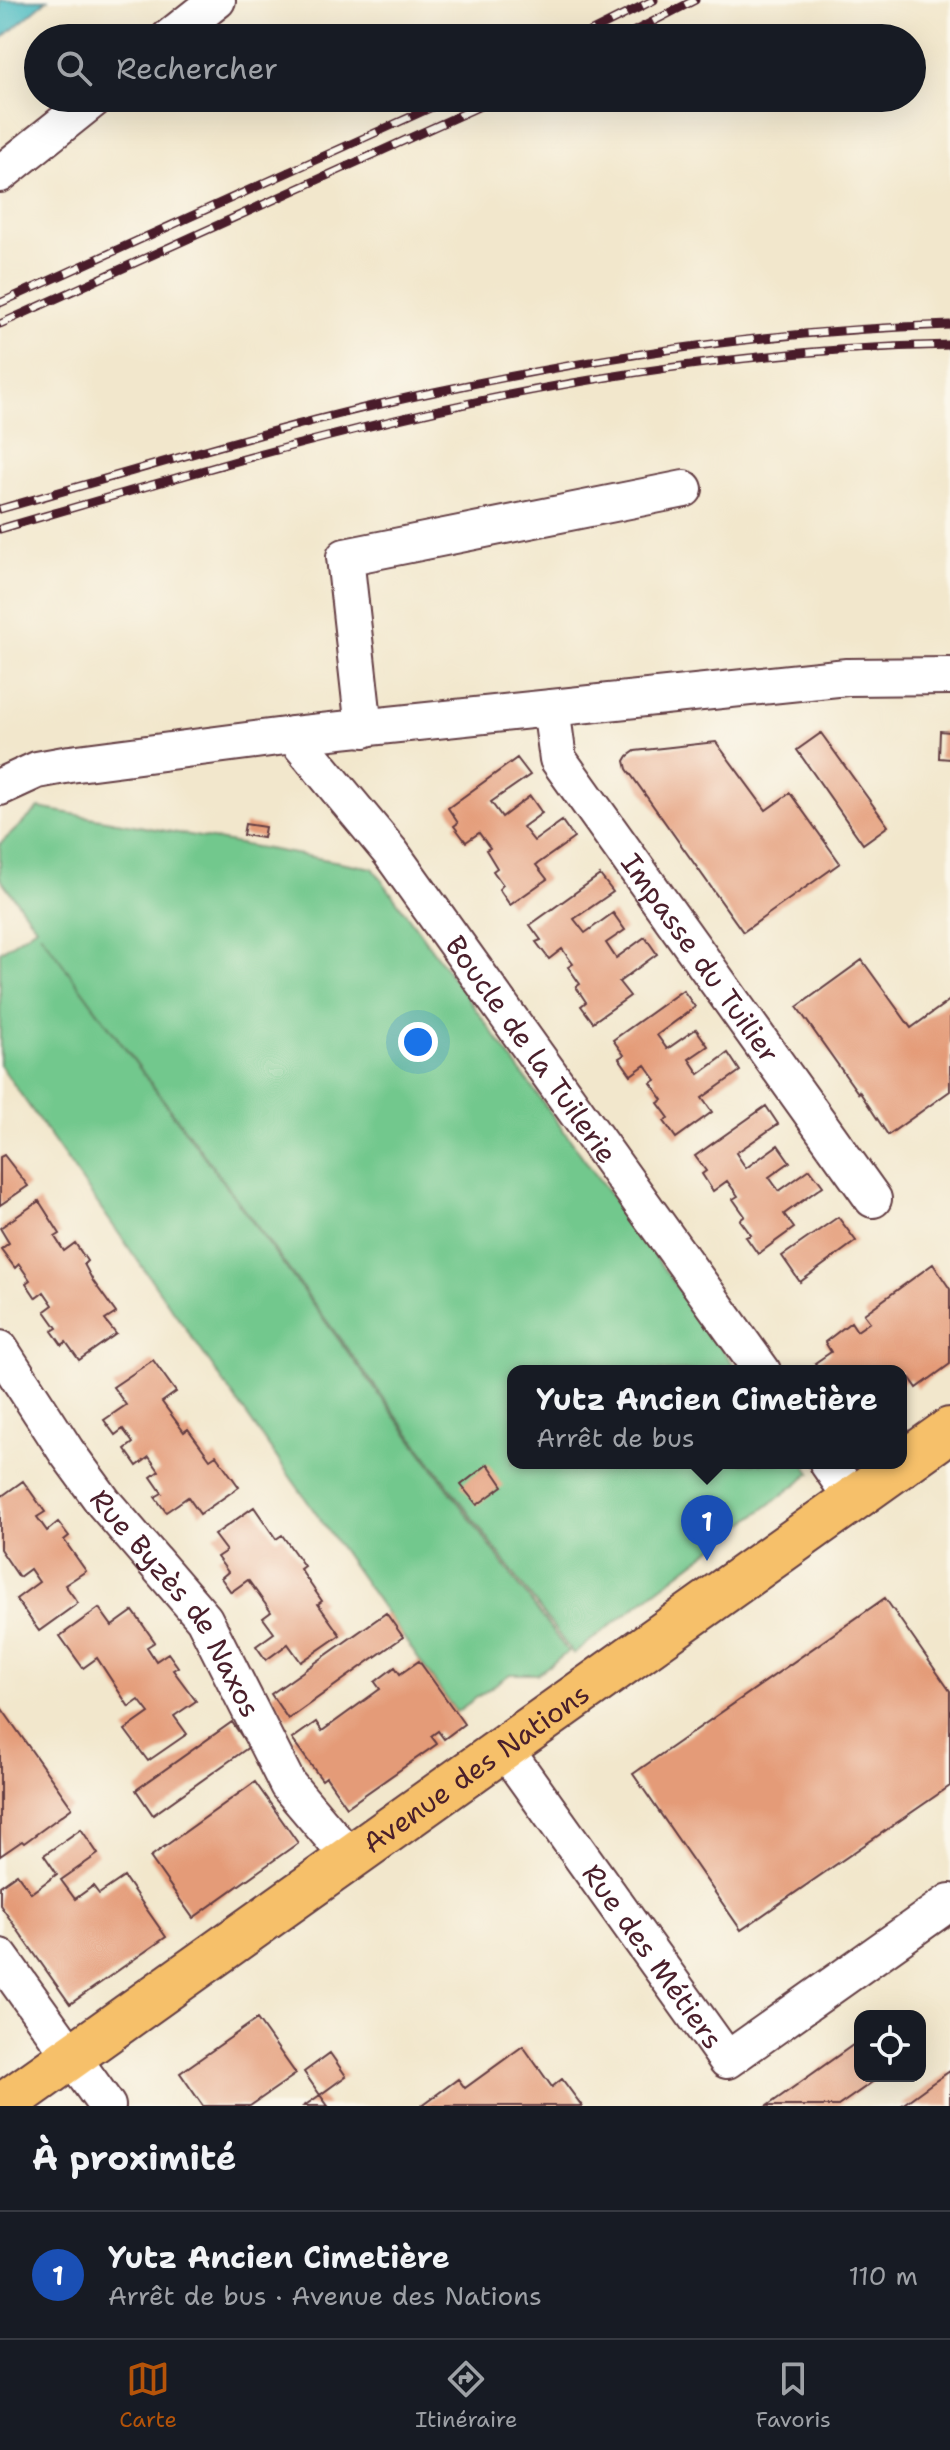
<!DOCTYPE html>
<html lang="fr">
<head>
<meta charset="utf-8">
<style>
  body { margin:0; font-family:"Shantell Sans",sans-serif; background:#242831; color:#f1f3f6 }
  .controls { position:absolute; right:24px; bottom:24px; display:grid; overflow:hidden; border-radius:16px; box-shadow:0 8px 32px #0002 }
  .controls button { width:72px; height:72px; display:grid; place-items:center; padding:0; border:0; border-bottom:2px solid #363941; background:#171b24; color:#f1f3f6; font:40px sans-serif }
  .you { position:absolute; left:418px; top:1042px; width:28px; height:28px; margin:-20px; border:6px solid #fff; border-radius:50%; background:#1a73e8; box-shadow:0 0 0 12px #1a73e833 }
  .badge { display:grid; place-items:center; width:52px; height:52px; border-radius:50%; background:#b45309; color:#fff; font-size:26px; font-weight:700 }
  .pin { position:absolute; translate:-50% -66px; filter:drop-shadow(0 2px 4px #0008) }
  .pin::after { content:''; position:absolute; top:42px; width:28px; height:24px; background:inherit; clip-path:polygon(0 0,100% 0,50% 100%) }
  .popup { position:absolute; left:507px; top:1365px; width:400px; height:104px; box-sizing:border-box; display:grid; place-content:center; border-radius:16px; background:#171b24; filter:drop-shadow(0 2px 6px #0005); font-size:26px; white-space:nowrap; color:#9ea1a6 }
  .popup b { font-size:30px; color:#f1f3f6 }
  .popup::after { content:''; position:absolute; left:50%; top:100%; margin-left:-16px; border:16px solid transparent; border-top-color:#171b24 }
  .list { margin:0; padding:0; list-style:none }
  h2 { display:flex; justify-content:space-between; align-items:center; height:104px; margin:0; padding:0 32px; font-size:34px }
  h2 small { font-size:26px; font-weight:400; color:#9ea1a6 }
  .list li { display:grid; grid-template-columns:52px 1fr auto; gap:24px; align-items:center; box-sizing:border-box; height:128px; padding:0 32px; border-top:2px solid #363941 }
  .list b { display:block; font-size:30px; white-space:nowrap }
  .list p { margin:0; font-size:26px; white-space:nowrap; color:#9ea1a6 }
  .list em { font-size:26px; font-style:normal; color:#9ea1a6 }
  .icon { flex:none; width:44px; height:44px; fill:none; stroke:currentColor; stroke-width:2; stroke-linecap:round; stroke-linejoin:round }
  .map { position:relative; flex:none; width:950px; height:2106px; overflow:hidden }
  .search { position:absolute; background:#171b24; box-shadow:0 8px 32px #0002; left:24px; right:24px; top:24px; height:88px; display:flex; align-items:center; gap:20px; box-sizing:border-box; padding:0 28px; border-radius:44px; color:#9ea1a6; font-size:30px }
  .sheet { height:232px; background:#171b24 }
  nav { display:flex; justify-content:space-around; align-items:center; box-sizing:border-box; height:112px; border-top:2px solid #363941; background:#171b24; font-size:22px; color:#9ea1a6 }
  nav a { display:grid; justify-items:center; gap:4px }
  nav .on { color:#b45309 }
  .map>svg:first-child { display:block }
  .green { fill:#72c88d; stroke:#5e745c; stroke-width:2 }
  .water { fill:#4cbbc1; stroke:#4b6d76; stroke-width:2 }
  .building { fill:#e49b78 }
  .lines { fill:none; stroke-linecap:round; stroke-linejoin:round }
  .minor-casing { stroke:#633d43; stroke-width:40 }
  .major-casing { stroke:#633d43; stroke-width:48 }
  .minor { stroke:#fff; stroke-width:36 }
  .major { stroke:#f6c06b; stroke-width:44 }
  .rail-casing { stroke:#4a1f2b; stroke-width:9 }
  .rail { stroke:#fbf7ec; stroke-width:6; stroke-dasharray:18; stroke-linecap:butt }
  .labels { text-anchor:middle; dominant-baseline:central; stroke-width:6; stroke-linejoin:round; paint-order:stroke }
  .street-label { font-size:28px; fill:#4a1f2b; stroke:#fbf7ec }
</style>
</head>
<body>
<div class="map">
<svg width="950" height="2106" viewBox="0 0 950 2106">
  <rect width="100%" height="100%" fill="#fbf7ec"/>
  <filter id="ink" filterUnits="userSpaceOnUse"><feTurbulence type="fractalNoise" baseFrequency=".0125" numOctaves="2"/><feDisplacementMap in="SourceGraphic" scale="16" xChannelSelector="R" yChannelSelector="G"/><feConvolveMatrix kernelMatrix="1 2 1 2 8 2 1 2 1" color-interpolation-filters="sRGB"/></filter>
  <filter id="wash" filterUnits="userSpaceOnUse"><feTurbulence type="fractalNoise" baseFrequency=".006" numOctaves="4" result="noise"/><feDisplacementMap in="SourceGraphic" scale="32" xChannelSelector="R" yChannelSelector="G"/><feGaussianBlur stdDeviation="1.8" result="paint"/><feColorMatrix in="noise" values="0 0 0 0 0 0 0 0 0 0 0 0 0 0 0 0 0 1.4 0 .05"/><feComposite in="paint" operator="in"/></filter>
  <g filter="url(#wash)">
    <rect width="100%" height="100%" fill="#f2e7cc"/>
    <path class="green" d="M39 808 373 868 738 1371H513V1463H804L811 1473 573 1654 40 933 568 1652 537 1674H510L456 1712 0 1065V952L36 927 0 878V844Z"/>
    <path class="water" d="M0 0H47L0 40Z"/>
    <g id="blocks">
      <path class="building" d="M940 731 950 732V759L939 758Z
        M821 733 888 826 863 844 797 750Z
        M716 742 766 810 790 793 840 863 743 932 627 769 625 761 628 756 635 751Z
        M517 758 530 775 491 802 502 817 530 796 542 813 523 827 534 841 562 821 574 838 536 865 547 879 510 905 499 889 503 885 493 871 497 868 486 850 490 848 479 833 466 842 454 826 458 823 448 808Z
        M245 824 265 827 263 838 243 835Z
        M600 875 613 892 574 919 585 933 613 913 625 930 606 943 616 958 645 937 657 954 619 982 630 996 593 1022 581 1006 586 1002 576 987 580 984 568 967 573 964 562 949 549 959 536 942 541 940 530 925Z
        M862 960 911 1028 950 1000V1091L888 1135 859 1091 858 1093 797 1007Z
        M683 990 695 1007 657 1035 667 1049 696 1029 708 1046 689 1059 699 1074 728 1053 740 1071 702 1098 712 1112 676 1138 664 1121 669 1118 658 1103 663 1100 651 1083 656 1080 645 1065 631 1075 619 1058 624 1055 613 1040Z
        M766 1106 778 1124 736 1153 746 1168 778 1145 790 1162 769 1177 779 1191 810 1169 823 1186 784 1214 794 1228 758 1254 746 1237 751 1235 740 1220 745 1216 733 1199 738 1196 727 1181 713 1191 702 1174 706 1171 695 1156Z
        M4 1155 28 1186 0 1205V1157Z
        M39 1201 60 1234 55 1237 64 1251 75 1243 87 1261 84 1264 93 1281 116 1313 105 1320 116 1334 79 1360 66 1342 62 1345 52 1331 57 1328 45 1311 53 1305 44 1292 36 1298 26 1283 30 1280 19 1264 15 1268 1 1249 9 1243 0 1228Z
        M838 1217 856 1241 800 1282 782 1256Z
        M933 1264 950 1289V1364L917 1388 910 1378 901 1384V1371H821L815 1363 831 1352 825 1342 851 1322 857 1331 870 1322 864 1314Z
        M153 1360 176 1392 162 1402 184 1432 188 1429 210 1459 216 1455 239 1487 200 1514 188 1497 166 1512 155 1497 162 1493 151 1477 159 1471 149 1457 137 1466 125 1449 133 1443 123 1429 115 1435 104 1420 126 1405 113 1387Z
        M488 1464 503 1486 477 1505 461 1485Z
        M23 1481 45 1512 37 1517 47 1531 58 1522 69 1536 64 1540 86 1571 65 1585 78 1603 39 1631 16 1599 39 1582 30 1569 19 1577 0 1549V1492L2 1496Z
        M254 1507 276 1539 282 1535 304 1566 300 1569 322 1601 318 1604 340 1635 301 1662 288 1644 266 1660 256 1646 274 1633 263 1618 271 1612 248 1580 231 1592 221 1578 228 1572 217 1557 226 1551 214 1535Z
        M885 1598 950 1691V1786L741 1930 633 1774Z
        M99 1608 112 1626 133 1611 155 1642 147 1647 156 1661 168 1653 178 1667 173 1670 196 1701 174 1716 187 1734 148 1761 125 1730 149 1713 139 1700 129 1707 97 1658 83 1668 60 1636Z
        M386 1613 403 1637 288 1719 271 1694Z
        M419 1661 464 1724 444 1739 438 1731 431 1736 437 1744 347 1807 326 1777 322 1780 292 1739 316 1722 322 1731 380 1689 375 1682 395 1667 400 1674Z
        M0 1706 72 1808 24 1843 22 1841 0 1856Z
        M232 1722 249 1747 153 1815 136 1790Z
        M255 1782 298 1843 193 1918 150 1857Z
        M81 1829 98 1854 61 1880 75 1899 93 1886 99 1894 124 1877 166 1937 70 2004 0 1905V1886L17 1874 31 1893 57 1874 44 1855Z
        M257 2019 296 2074 250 2106H203L180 2073Z
        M860 2040V2076H881L838 2106H767Z
        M523 2046 552 2087 562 2079 582 2106H421L458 2079 465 2088Z
        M330 2053 346 2076 320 2095 328 2106H304L320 2095 304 2072Z
        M950 2071V2106H901L931 2084Z"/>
    </g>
  </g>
  <g filter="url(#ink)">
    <use href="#blocks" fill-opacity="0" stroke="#633d43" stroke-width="2"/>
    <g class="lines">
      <g class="minor-casing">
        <g id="minor">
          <path d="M169 38 217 0"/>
          <path d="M0 174 95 98"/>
          <path id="s1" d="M551 708 558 759 873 1199"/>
          <path d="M364 729 345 557 684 489"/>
          <path d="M293 735 847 677 950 676"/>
          <path id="s2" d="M0 787 37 770 70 764 293 735 391 853 762 1371"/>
          <path id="s3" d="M0 1349 66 1451 104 1503 204 1619 288 1785 350 1858"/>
          <path d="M828 1463 853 1499"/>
          <path id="s4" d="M504 1748 727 2060 950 1902"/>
          <path d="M0 1957 107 2106"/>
        </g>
      </g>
      <g class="major-casing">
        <g id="major">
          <path id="s5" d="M2 2106 950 1430"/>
        </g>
      </g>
      <use href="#minor" class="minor"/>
      <use href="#major" class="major"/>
      <g class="rail-casing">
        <path id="rail" d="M578 38 654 0
          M621 38 695 0
          M0 303 452 98
          M0 324 498 98
          M0 509C146 468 291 422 439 391 607 355 778 330 950 325
          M0 529C120 494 241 458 362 428 554 380 753 349 950 345"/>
      </g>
      <use href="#rail" class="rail"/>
    </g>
  </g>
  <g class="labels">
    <g class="street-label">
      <text stroke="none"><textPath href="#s1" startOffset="296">Impasse du Tuilier</textPath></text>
      <text stroke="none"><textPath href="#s2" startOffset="694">Boucle de la Tuilerie</textPath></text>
      <text stroke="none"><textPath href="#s3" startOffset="310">Rue Byzès de Naxos</textPath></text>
      <text stroke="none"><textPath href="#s5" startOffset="582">Avenue des Nations</textPath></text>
      <text stroke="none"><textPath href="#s4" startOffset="256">Rue des Métiers</textPath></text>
    </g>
  </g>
</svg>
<div class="controls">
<button><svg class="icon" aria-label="locate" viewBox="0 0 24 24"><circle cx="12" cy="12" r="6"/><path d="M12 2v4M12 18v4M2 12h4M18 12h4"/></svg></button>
</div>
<div class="you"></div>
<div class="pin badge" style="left:707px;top:1561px;background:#1a4fb4">1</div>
<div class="popup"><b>Yutz Ancien Cimetière</b>Arrêt de bus</div>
<div class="search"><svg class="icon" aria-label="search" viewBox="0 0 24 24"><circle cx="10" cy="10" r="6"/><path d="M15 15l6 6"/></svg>Rechercher</div>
</div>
<section class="sheet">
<h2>À proximité<small></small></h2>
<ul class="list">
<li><span class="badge" style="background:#1a4fb4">1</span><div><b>Yutz Ancien Cimetière</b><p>Arrêt de bus · Avenue des Nations</p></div><em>110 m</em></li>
</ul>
</section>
<nav>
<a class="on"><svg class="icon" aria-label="map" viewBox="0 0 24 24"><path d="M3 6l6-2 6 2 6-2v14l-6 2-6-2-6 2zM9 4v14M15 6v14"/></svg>Carte</a>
<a><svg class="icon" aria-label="directions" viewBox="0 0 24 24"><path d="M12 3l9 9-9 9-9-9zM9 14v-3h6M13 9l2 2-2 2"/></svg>Itinéraire</a>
<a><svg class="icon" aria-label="saved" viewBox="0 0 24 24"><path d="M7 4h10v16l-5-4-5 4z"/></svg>Favoris</a>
</nav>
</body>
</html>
